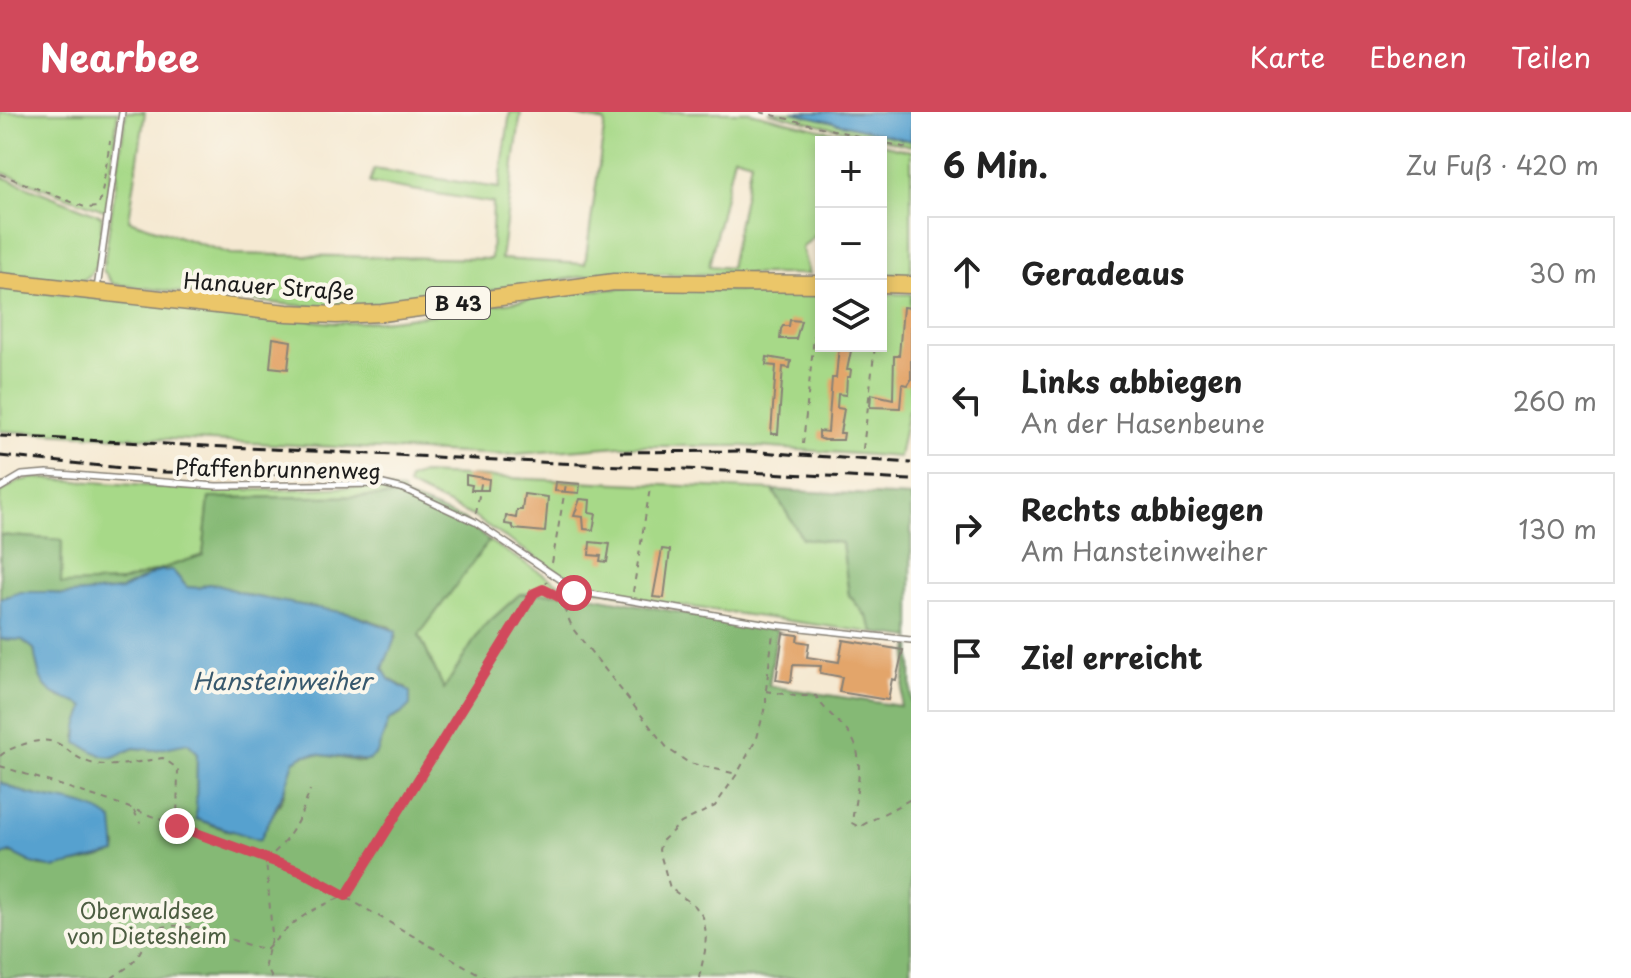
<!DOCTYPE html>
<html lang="de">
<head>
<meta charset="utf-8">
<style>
  body { margin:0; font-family:"Playpen Sans",sans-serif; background:#f6f6f6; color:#222 }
  .controls { position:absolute; right:24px; top:24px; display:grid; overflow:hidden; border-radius:0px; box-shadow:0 4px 12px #0003 }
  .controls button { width:72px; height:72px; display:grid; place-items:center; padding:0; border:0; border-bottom:2px solid #e0e0e0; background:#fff; color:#222; font:40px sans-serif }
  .stop { position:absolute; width:24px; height:24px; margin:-18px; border:6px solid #d1495b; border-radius:50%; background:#fff }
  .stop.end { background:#d1495b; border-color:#fff; box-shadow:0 2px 8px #0008 }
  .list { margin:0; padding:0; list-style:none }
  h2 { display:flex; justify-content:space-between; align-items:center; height:104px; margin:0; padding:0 32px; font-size:34px }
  h2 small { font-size:26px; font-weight:400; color:#767676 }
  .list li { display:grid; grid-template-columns:52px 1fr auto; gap:24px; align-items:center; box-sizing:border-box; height:112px; margin:0 16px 16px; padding:0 16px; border:2px solid #e0e0e0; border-radius:0px }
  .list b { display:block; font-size:30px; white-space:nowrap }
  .list p { margin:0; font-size:26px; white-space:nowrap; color:#767676 }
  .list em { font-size:26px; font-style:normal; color:#767676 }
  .icon { flex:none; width:44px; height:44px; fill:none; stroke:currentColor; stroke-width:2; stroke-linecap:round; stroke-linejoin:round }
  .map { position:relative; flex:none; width:911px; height:866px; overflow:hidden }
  header { display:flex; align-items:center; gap:48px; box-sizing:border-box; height:112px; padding:0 40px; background:#d1495b; color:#fff }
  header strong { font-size:38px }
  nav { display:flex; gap:44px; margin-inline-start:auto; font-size:28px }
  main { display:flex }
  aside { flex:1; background:#fff }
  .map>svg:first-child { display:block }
  .green { fill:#a7d988; stroke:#627a52; stroke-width:2; fill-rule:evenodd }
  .forest { fill:#85b974; stroke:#506a48; stroke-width:2 }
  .water { fill:#57a1cf; stroke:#3a5e76; stroke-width:2 }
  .building { fill:#e3a56b }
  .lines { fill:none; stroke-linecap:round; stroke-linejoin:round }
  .lane-casing { stroke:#888277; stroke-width:8 }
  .primary-casing { stroke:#888277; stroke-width:19 }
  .path { stroke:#888277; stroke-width:2; stroke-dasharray:6 6; stroke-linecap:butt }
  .lane { stroke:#fff; stroke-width:5 }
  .primary { stroke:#ebc669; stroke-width:16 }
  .rail { stroke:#1c1c1c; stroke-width:3; stroke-dasharray:12 6; stroke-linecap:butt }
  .route { stroke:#d1495b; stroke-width:10 }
  .labels { text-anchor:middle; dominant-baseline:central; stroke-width:8; stroke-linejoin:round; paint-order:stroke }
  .shield { fill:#fbf7ec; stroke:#5f5e5a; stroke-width:2 }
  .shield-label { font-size:20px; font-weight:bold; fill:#1c1c1c }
  .street-label { font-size:22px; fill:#1c1c1c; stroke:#fbf7ec }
  .park-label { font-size:22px; fill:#4d5e42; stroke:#fbf7ec }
  .water-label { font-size:24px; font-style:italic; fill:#37586d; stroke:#fbf7ec }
</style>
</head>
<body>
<header>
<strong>Nearbee</strong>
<nav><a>Karte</a><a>Ebenen</a><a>Teilen</a></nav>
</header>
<main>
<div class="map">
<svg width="911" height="866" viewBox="0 0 911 866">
  <rect width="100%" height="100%" fill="#fbf7ec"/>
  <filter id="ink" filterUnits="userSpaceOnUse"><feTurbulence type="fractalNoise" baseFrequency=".0125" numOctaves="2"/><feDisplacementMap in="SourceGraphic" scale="16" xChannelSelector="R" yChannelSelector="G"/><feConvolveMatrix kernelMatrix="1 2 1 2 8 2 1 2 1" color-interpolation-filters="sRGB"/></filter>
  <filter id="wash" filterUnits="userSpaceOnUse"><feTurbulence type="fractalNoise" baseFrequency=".006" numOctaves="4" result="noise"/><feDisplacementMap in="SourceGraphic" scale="32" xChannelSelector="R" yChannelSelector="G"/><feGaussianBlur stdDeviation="1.8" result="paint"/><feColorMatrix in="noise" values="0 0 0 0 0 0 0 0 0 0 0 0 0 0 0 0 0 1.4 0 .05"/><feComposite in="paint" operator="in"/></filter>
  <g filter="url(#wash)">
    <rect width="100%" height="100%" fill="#f5e9d2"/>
    <path class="green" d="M0 0H118L106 99 0 60Z
      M126 0H145L129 108 231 142 491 147 493 91 370 71 374 57 499 76 510 0H521L501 147 585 152 605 10 557 0H750L874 30H821V118L802 136 809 162 593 163 496 178 353 196 313 195 231 187 113 172 103 158ZM734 44 751 49 730 156 709 154Z
      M768 0H792L911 29V34Z
      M881 32 911 39V163H882L885 125 881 123Z
      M0 64 102 104C100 126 104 159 81 169L0 161Z
      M0 176 335 211C423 210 509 187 595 178 670 171 746 181 821 182V234H881V182H911V298L908 299 899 345 743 334H619L504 343 0 319Z
      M422 362 773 378 802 426 842 431 849 483 867 505 875 521 669 492 581 475 472 404 408 374 409 367Z
      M34 366 193 377 276 378 380 374 403 379 404 384 209 386 203 443 122 470 61 473 62 428 0 423V381L19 369Z
      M489 429 574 481 520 482 482 516 444 577 419 523Z"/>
    <path class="forest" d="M773 378 911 385V866H0L1 743C15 736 26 752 41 754 61 756 97 747 116 741L117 734 98 699 23 680 0 670V527L22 528 34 537C38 558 38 575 61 585 70 589 77 589 85 595L76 625 103 644 113 645 134 636 155 638 188 630 197 640 196 707 226 718 262 724C267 708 277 699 283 685 285 678 291 653 294 649 303 635 346 648 361 650 380 647 383 623 389 608L401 602 406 576 389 567 383 557 388 537 397 525 391 515 351 502 251 484 218 473 207 472 199 476 187 475 172 458 158 459 121 478 61 483 49 480H20L0 487V423L62 428 61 472 122 470 203 443 209 386 404 384 465 408 489 429 419 523 444 577 482 516 520 482 574 481 777 518 769 574 900 594 911 526 875 521 867 505 849 483 842 431 802 426Z"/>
    <path class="water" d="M792 0H911V29Z
      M172 458 187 475 199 476 207 472 218 473 251 484 351 502 396 519C397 527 386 545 383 557L389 567 410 580V593L401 602 389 608 377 641 368 649 314 642 305 643 294 649C286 678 273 701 260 728L196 707 197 640 188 631 155 638 134 636 113 645 103 644 77 631 78 615 85 595C76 589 70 589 61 585 38 576 38 557 34 537L22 528 0 527V487L20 480H49L61 483 121 478 158 459Z
      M0 670C8 673 15 678 23 680 52 690 89 687 113 709L116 741 54 756 32 751 10 740 0 744Z"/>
    <g id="blocks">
      <path class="building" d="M903 195 911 196V268L908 273 902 272 900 296 870 295 871 282 893 287 894 244H899Z
        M790 208 801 209 796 227H780L781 217 783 214H789Z
        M273 226 291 229 288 257 270 255Z
        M839 234H852L847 258H851L850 265H847L846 283 838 282 837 296 844 297 840 321H844L843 328H824L819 326V319L828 320 832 266H836Z
        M767 245 791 249 790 256 783 255 778 322H771L776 254 766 253Z
        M466 363 489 367 488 378H471L472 373 466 372Z
        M556 370 580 372 579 381 555 379Z
        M524 382 548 385 545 420 514 417 512 413 505 412 506 404 516 406 517 398H522Z
        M580 387 590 388 589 401 596 402 593 418 584 417 583 405 574 404Z
        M590 430 610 432 607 450 600 449 601 444 589 443Z
        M662 437 670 438 664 486 653 485Z
        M783 521 798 523 797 529 809 531 807 545 839 550 843 528 903 538 896 568 892 567 888 588 839 580 842 565 820 561 821 554 793 553 791 570 776 568Z"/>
    </g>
  </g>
  <g filter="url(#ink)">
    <use href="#blocks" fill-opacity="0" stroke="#888277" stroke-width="2"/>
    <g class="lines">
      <g class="lane-casing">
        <path id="lane" d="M97 177 122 0
          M0 376 22 363 47 361 216 374 383 372 404 377 475 410 579 480 774 513 911 528"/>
      </g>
      <g class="primary-casing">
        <path id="primary" d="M0 169 287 201 336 203 382 201 614 170 821 172
          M881 172 911 173"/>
      </g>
      <path class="path" d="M760 0 911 37
        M0 62 87 96 97 95 101 87 110 29
        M803 332 818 186
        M863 337 875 234
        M476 401 482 366
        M552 451 566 372
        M544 478 559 485 568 483
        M633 480 650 376
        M559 485 573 517 668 637 689 651 737 662
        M766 578 773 521
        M0 644C8 637 18 634 28 631 66 621 63 645 95 652 116 656 142 649 163 646L178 657 177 713
        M0 654 119 692 300 759 486 866
        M134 699 140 711
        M347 783 534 481 543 477 547 469
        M112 866C118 861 127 857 132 851 141 843 144 827 153 820 180 800 235 834 267 837 294 808 308 798 345 784
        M272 866 265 853 272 823 266 747C290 730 301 705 310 678
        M699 866 705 839 706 821 703 805 695 794 670 776 659 738 661 730 681 711 715 694 737 662 757 626 766 591V579L795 584H816C825 600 839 608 850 623 867 647 855 683 852 711L859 715 911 687"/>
      <use href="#lane" class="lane"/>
      <use href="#primary" class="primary"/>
      <path class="rail" d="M0 324 911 368
        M620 340 746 339 911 351
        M0 344 164 360 298 363"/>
    </g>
  </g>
  <g class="lines" filter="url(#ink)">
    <path class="route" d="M177 714 300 759 346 784 534 481 543 477 559 485 574 481"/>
  </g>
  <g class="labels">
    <rect class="shield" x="426" y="175" width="64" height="32" rx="6"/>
    <g class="shield-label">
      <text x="458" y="191">B 43</text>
    </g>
    <g class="street-label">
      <text transform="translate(269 173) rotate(4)">Hanauer Straße</text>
      <text transform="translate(278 356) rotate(1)">Pfaffenbrunnenweg</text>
    </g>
    <g class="park-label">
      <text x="147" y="797">Oberwaldsee<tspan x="147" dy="25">von Dietesheim</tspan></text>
    </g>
    <g class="water-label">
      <text x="282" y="568">Hansteinweiher</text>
    </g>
  </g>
</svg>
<div class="controls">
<button>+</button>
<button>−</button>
<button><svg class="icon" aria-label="layers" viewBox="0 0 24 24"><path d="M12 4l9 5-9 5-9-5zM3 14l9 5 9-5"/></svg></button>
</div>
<div class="stop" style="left:574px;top:481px"></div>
<div class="stop end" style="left:177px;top:714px"></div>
</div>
<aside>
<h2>6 Min.<small>Zu Fuß · 420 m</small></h2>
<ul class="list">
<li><svg class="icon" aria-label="ahead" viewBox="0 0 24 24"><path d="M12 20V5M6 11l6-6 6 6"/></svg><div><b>Geradeaus</b></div><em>30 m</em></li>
<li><svg class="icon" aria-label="left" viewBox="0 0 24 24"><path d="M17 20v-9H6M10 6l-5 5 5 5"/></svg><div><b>Links abbiegen</b><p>An der Hasenbeune</p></div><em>260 m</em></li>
<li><svg class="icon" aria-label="right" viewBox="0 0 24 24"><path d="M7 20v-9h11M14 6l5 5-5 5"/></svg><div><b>Rechts abbiegen</b><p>Am Hansteinweiher</p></div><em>130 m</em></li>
<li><svg class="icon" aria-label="arrive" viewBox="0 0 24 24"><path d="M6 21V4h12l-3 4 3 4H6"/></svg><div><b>Ziel erreicht</b></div></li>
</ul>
</aside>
</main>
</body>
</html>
